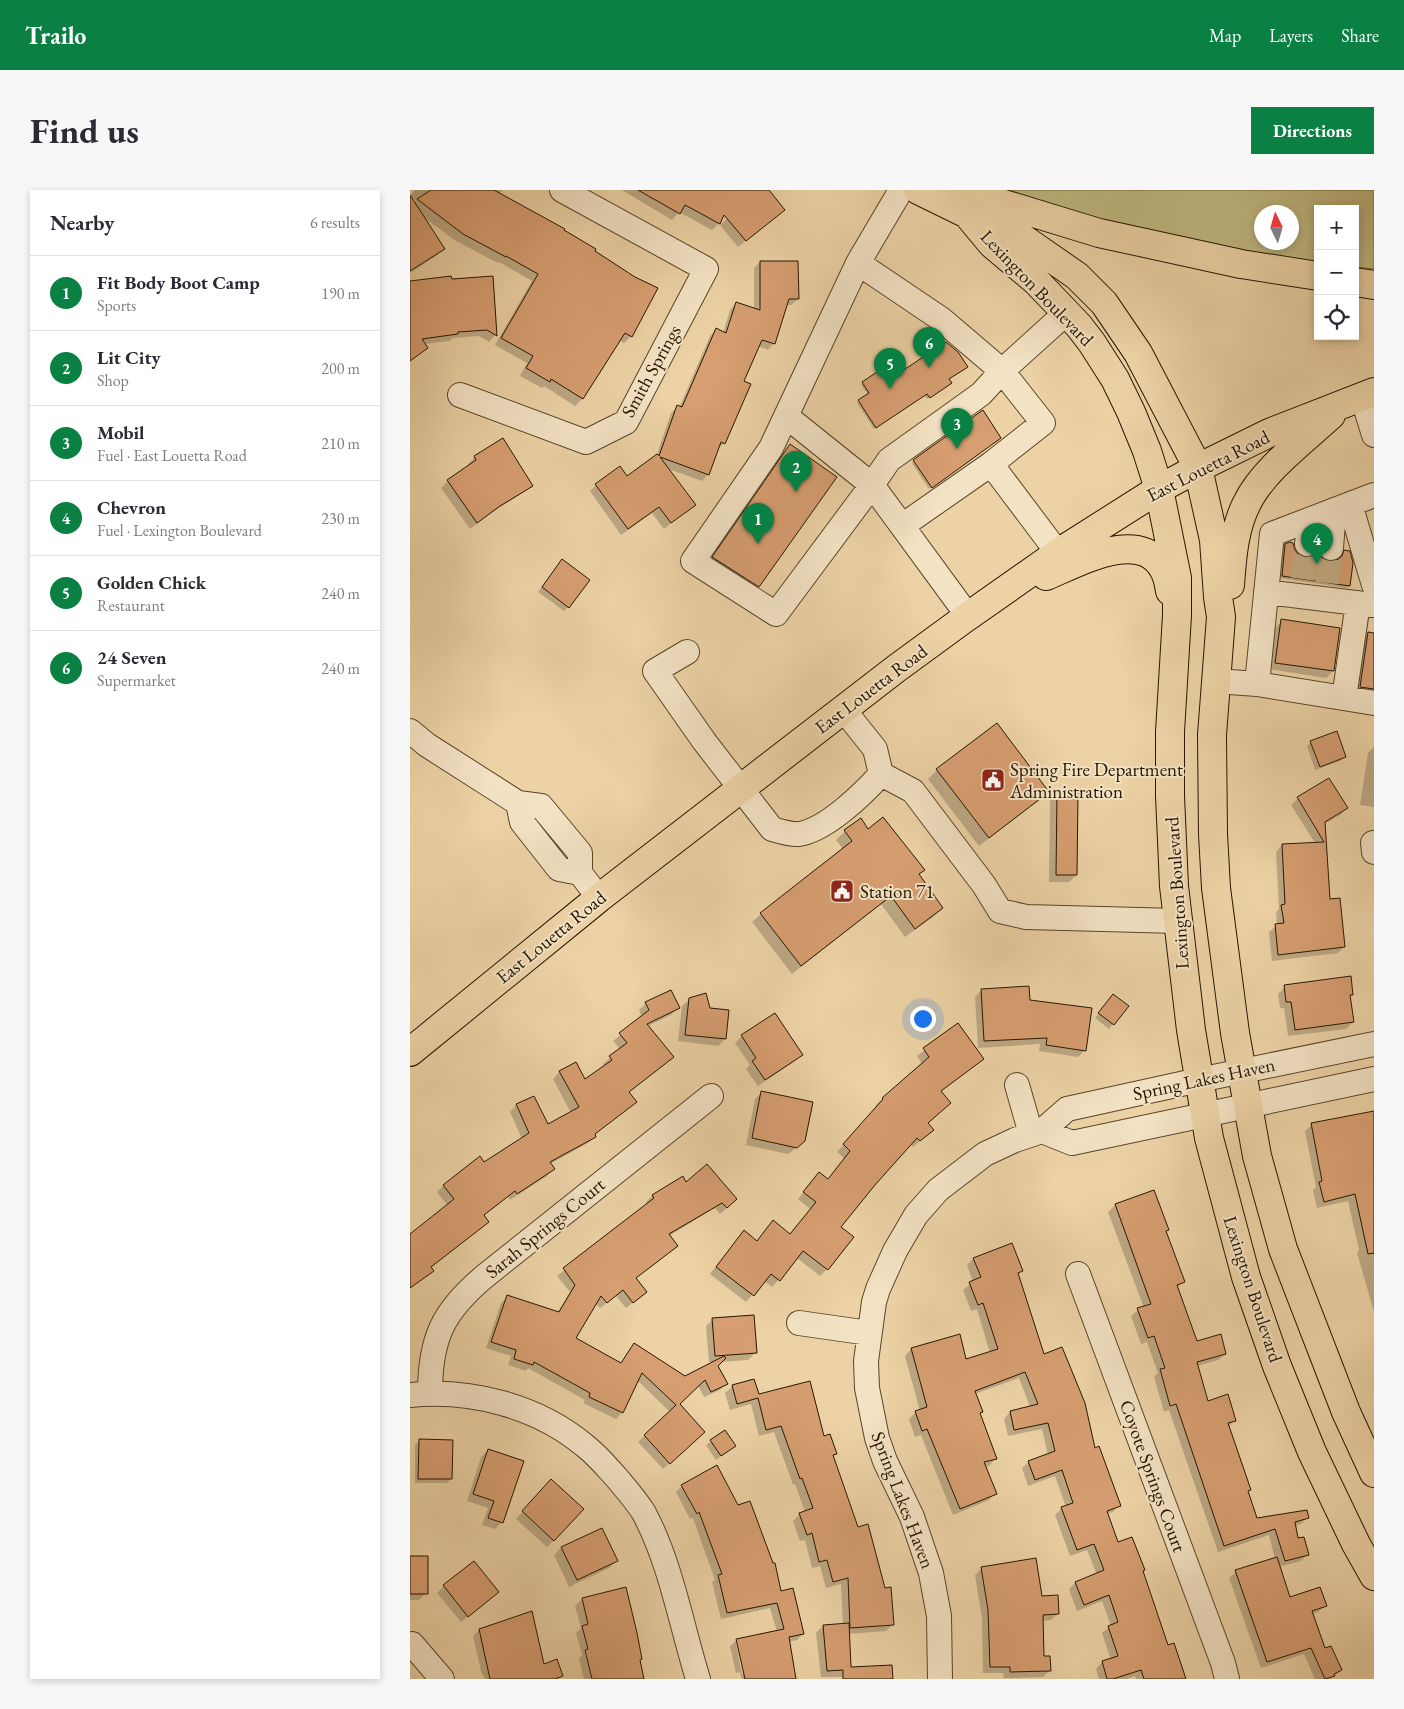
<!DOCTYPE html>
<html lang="en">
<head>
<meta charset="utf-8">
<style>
  body { margin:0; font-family:"EB Garamond",serif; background:#f7f7f7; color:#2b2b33 }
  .controls { position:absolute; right:15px; top:15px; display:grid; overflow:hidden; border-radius:0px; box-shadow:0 2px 8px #0003 }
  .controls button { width:45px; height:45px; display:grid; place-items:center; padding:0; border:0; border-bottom:1px solid #e1e1e2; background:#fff; color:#2b2b33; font:25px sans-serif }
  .compass { position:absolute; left:844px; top:15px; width:45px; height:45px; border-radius:50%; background:#fff; box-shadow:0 2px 8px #0003; rotate:355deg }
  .you { position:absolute; left:512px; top:828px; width:18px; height:18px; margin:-12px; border:4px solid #fff; border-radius:50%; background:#1a73e8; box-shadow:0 0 0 8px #1a73e833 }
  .badge { display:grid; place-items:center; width:32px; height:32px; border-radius:50%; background:#0b8043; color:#fff; font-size:16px; font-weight:700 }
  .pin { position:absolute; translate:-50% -41px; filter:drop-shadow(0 1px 2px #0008) }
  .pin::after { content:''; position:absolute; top:26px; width:18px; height:15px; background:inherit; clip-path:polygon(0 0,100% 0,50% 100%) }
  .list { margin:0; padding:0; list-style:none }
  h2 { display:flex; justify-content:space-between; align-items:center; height:65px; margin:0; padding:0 20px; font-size:21px }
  h2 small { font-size:16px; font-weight:400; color:#7c7c81 }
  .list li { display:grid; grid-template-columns:32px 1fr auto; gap:15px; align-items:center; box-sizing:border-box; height:75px; padding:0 20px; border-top:1px solid #e1e1e2 }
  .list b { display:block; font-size:19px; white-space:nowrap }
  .list p { margin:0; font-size:16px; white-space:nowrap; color:#7c7c81 }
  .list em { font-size:16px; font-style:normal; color:#7c7c81 }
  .icon { flex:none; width:28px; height:28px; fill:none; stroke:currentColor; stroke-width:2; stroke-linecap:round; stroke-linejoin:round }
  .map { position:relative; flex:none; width:964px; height:1489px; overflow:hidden; border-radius:0px }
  header { display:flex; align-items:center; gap:30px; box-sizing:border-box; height:70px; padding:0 25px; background:#0b8043; color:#fff }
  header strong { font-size:24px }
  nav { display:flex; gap:28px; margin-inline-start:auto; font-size:18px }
  .intro { display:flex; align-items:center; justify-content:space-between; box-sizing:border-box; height:120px; padding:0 30px }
  h1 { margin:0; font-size:35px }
  .button { padding:12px 22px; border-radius:0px; background:#0b8043; color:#fff; font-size:18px; font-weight:700 }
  main { display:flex; gap:30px; padding:0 30px }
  aside { flex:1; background:#fff; border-radius:0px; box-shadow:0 2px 8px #0003 }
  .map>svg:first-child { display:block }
  .green { fill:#c0b981; stroke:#736840; fill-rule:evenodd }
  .shadow { fill:#0003; fill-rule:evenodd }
  .building { fill:#d69e71; stroke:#261600 }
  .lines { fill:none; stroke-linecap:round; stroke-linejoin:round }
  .minor-tunnel { stroke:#c4ac84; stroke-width:24; stroke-dasharray:24 12; stroke-linecap:butt }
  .minor-casing { stroke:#584529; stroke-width:26 }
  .major-casing { stroke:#261600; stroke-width:30 }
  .minor { stroke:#f3e2c4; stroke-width:24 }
  .major { stroke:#ecd2a5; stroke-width:28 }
  .labels { text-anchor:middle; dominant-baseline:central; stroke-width:4; stroke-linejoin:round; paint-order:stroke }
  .street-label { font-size:19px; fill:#261600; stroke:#f3e2c4 }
  .poi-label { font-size:19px; fill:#261600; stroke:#f3e2c4; text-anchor:start }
</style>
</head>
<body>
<header>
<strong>Trailo</strong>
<nav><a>Map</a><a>Layers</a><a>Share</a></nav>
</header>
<div class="intro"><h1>Find us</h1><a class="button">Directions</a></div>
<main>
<aside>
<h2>Nearby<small>6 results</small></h2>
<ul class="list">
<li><span class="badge">1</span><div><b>Fit Body Boot Camp</b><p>Sports</p></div><em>190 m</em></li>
<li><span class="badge">2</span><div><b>Lit City</b><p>Shop</p></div><em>200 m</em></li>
<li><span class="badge">3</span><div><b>Mobil</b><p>Fuel · East Louetta Road</p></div><em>210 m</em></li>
<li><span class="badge">4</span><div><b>Chevron</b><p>Fuel · Lexington Boulevard</p></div><em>230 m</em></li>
<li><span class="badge">5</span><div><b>Golden Chick</b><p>Restaurant</p></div><em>240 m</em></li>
<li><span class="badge">6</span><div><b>24 Seven</b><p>Supermarket</p></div><em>240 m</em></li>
</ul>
</aside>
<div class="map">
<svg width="964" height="1489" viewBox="0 0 964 1489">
  <rect width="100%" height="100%" fill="#ecd2a5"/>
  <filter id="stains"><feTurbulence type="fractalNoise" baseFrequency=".004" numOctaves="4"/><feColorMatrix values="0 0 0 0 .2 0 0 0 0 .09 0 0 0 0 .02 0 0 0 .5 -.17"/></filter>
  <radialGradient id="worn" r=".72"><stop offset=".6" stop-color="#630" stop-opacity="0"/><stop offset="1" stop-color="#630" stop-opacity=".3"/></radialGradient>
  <path class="green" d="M580 0H964V79L945 77V19H908V73L761 54ZM852 22H882V52H852Z"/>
  <path class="shadow" d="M5 0H92L89 4 221 146 214 153 209 150 172 209 165 216 134 196 132 198 110 186 117 173 85 155 122 91 89 72 88 73 46 51 12 26 33 59 26 66 0 83V15L6 11 0 6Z
    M212 0H327L309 33 302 40 269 22 262 30Z
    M352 0H357L366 27 328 57 310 35Z
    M350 72 388 109 381 115H376L364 153 358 160 348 156 333 191 314 253 308 259 298 284 292 291 256 278 284 315 254 339 242 323 211 345 180 301 186 295 217 288 246 267 261 223 267 217 269 218 300 146 306 140 313 143 320 120 326 113 344 119V78Z
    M82 87 85 145 79 152 69 146 43 148 40 151 14 154 17 158 0 171V92Z
    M485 187 538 189 539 195 517 209 514 205 464 239 447 213 458 205 451 195 453 193Z
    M572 222 588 250 519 299 502 273Z
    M378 258 348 396 346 398 302 369Z
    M65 267 121 295 114 302 81 323 60 339 31 298 38 291 59 276 58 274Z
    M875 355 883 360 888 366 895 369 912 370 919 373 931 369 935 361 939 396 937 398 870 388 873 357Z
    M148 375 158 417 154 421 128 402Z
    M872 431 923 481 916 488 858 479 865 438Z
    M958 443 964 444V509L941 506 949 452Z
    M901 552 935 567 930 571 905 580 897 556Z
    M964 557V617L950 615 958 563Z
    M527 580 638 602 628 611 569 656 518 589Z
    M919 589 937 618 930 625 914 634 919 710 934 757 928 763 862 771 859 742 867 735 866 722 869 719 866 662 872 655 905 653 881 615 888 608Z
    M647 604 666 685 659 692H639L640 611Z
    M458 640 508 685 532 718 523 727 495 747 471 714 382 784 342 732 351 724 433 659 426 650 435 641Z
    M875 797 942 805 939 807 943 832 936 839 878 846 874 818H870L868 804Z
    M572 800 619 811 675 860 668 867 629 861 630 854 568 858 565 807Z
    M260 801 268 818 261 825 238 836 218 902 226 912 184 945 185 947 178 953 140 974 143 979 137 986 100 1010 98 1007 73 1026 77 1032 70 1039 20 1078 22 1081 0 1099V1046L38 1016 27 1002 34 995 74 974 112 949 100 922 106 915 123 907 137 936 161 923 143 889 149 882 165 874 175 891 195 876 193 874 210 859 203 851 232 827 229 820 236 813Z
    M280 809 299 819 315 849 308 856 268 851 272 816Z
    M699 810 703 834 699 839 685 828Z
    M548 835 573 869 530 902 517 934 515 947 503 957 500 954 464 994 430 1037 442 1047 417 1079 410 1086 387 1068 362 1097 354 1091 336 1112 300 1084 327 1049 347 1052 357 1039 379 1045 400 1019 388 1009 403 991 417 990 434 968 427 962 467 917 466 915 512 874 507 866Z
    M332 846 391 865 385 871 348 896 336 879 340 875 325 853Z
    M352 902 386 958 378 964 336 955 345 909Z
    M964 923V1122L947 1063 949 1060 938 1011 907 1018 903 1000 906 997 895 941 902 935Z
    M272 988 276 994 319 1016 310 1024 305 1018 259 1046 225 1088 229 1108 216 1118 206 1106 190 1118 185 1113 164 1149 210 1174 225 1155 275 1188 305 1172H299L296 1136 303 1129 345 1163 338 1170 311 1172 307 1176 316 1193 310 1200 294 1207 288 1195 268 1214 287 1248 253 1279 228 1252 260 1222 227 1190 212 1222 206 1229 173 1213 175 1210 118 1178 116 1181 98 1175 101 1166 76 1158 91 1113 97 1107 147 1123 160 1102 147 1086 237 1015 236 1012 242 1006Z
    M743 1001 755 1042 773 1092 767 1098 786 1152 815 1164 808 1170 787 1176 797 1212 825 1230 818 1237 839 1300 837 1302 846 1330 898 1327 891 1334 885 1336 887 1350 898 1364 891 1371 869 1377 880 1409 915 1416 908 1422 902 1424 915 1460 931 1480 920 1489H905L894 1464 851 1478 819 1388 826 1382 865 1369 859 1345 808 1362 759 1220 754 1222 744 1187 748 1183 737 1152 731 1154 721 1126 728 1120 734 1118 698 1022 705 1015Z
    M563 1069 611 1081 607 1085 633 1166 684 1259 709 1315 703 1322 696 1324 707 1354 732 1382 757 1457 774 1489H726L725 1486 716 1489H689L686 1479 692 1472 701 1470 692 1443 701 1436 692 1411 667 1421 659 1399 665 1393 687 1385 677 1360 660 1366 645 1325 652 1318 656 1317 645 1286 618 1296 612 1278 619 1272 638 1265 632 1239 598 1246 594 1229 600 1222 620 1217 609 1188 565 1204 571 1222 569 1224 585 1269 579 1276 574 1277 585 1303 579 1310 543 1325 511 1245 505 1247 499 1229 506 1222 510 1221 495 1166 501 1159 549 1146 556 1171 580 1163 567 1119 561 1121 553 1100 563 1092 557 1075Z
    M344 1191 348 1206 413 1248 425 1263 422 1267 483 1434 476 1441 438 1444 440 1480 482 1489H435V1484L433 1487H411L406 1443 413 1436 433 1435 431 1394 416 1398 410 1376 402 1378 395 1350 390 1351 383 1331 390 1324 395 1322 385 1294 383 1295 364 1242 349 1246 341 1214 320 1220 315 1203 322 1197Z
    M314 1242 324 1256 306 1270 296 1255Z
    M9 1251 41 1289 37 1293H5V1255Z
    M78 1260 92 1332 85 1339 72 1335 78 1318 57 1311 71 1267Z
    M272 1296 370 1402 393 1444 387 1450 378 1452 385 1489H332L330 1482 326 1483 320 1456 327 1450 367 1442 360 1418 311 1429 302 1392 305 1390 283 1328 280 1329 266 1302ZM326 1453H328L335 1483 332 1484Z
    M134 1298 144 1350 137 1357 106 1329Z
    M151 1358 206 1371 199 1378 159 1397 144 1365Z
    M0 1367 16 1403 9 1410H0Z
    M572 1378 631 1407 648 1423 641 1430 632 1431V1467L639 1481 633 1487 594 1488 593 1483H573L572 1428 565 1385Z
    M34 1396 87 1402 51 1432 27 1403Z
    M215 1399 231 1469 229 1472 233 1489H174L169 1468 172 1465 166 1443 171 1438 165 1416 172 1409Z
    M121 1423 133 1476 152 1486 148 1489H75L71 1481 63 1446 69 1440Z"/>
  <path class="building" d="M21 0H84L155 39 154 40 186 59 185 61 225 87 248 98 222 147 215 143 173 209 141 189 140 192 116 178 123 166 91 148 128 84 96 66V67L53 44 7 9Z
    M228 0H359L375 20 336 51 314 25 310 34 275 15 270 24Z
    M0 5 35 59 0 81Z
    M350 71H388L389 109H379L365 154 352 150 334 191 341 194 315 254 311 252 299 285 250 267 286 315 261 333 249 317 218 339 185 294 210 276 217 286 247 264 249 266 267 215 272 217 306 138 316 143 326 112 350 120Z
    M41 86 42 89 83 86 87 146 77 140 48 142V144L12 149 18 158 0 171V91Z
    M536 152 548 162 558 177 539 189 542 193 520 208 517 204 466 238 448 210 459 203 452 192 479 174 486 185Z
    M573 220 591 248 522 298 503 270Z
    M93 248 123 296 90 316 67 333 37 290 66 270 64 266Z
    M380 254 427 287 349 397 302 367Z
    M880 352 883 353 885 360 889 365 895 368 902 367 908 362 913 369 919 372 927 370 932 366 934 360 940 361 943 373 940 396 872 386 875 354Z
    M152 369 180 390 159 418 132 397Z
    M871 429 930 438 924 481 865 473Z
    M958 442 964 443V499L950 497Z
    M587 533 639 602 579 648 526 579Z
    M927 541 936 567 910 577 900 551Z
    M919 588 938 618 915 632 920 709 930 708 935 757 868 765 865 734 874 733 871 715 875 714 872 654 914 652 887 607Z
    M647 603H668L667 685H646Z
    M473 627 515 680 509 684 533 718 505 739 481 706 391 776 350 723 442 651 434 640 451 628 458 639Z
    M941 786 943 805H940L944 832 885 840 881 812H876L874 795Z
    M619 796 620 810 682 818 676 861 636 855 637 848 574 851 571 799Z
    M261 800 270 818 237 834 264 867 219 902 227 912 185 944 186 947 140 972 145 979 107 1004 105 1001 74 1025 79 1032 21 1077 24 1081 0 1098V1044L44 1009 33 995 70 966 74 972 119 943 106 914 124 906 138 934 169 917 149 881 166 872 175 889 202 870 199 866 217 853 209 843 239 820 235 812Z
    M296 803 300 818 319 820 316 849 275 845 279 808Z
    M703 804 719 816 704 835 688 823Z
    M365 823 393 865 355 890 342 871 346 868 331 845Z
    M548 833 574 869 531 901 541 913 518 933 524 940 510 951 507 948 465 995 431 1037 444 1047 418 1080 393 1061 370 1091 361 1084 344 1106 306 1077 334 1040 347 1051 363 1030 380 1044 406 1012 393 1002 409 982 418 989 440 961 433 954 473 909 472 908 519 867 513 858Z
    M351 901 403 912 395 951 387 958 342 948Z
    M964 921V1063L958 1064 945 1004 914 1012 909 992 912 991 901 933Z
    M297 974 327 1009 317 1018 312 1013 259 1044 268 1056 226 1088 237 1102 223 1113 213 1100 197 1113 191 1106 166 1148 211 1173 224 1153 275 1186 314 1166 316 1168 308 1176 318 1194 301 1202 295 1190 270 1214 295 1242 260 1274 234 1245 266 1215 232 1183 213 1223 179 1207 180 1203 124 1172 123 1175 104 1169 106 1160 81 1152 97 1105 149 1122 165 1095 153 1078 244 1008 242 1005 273 986 276 992Z
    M744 1000 759 1040 756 1041 775 1092 767 1095 787 1151 811 1144 816 1164 787 1172 798 1211 818 1204 826 1231 818 1233 841 1300 838 1301 847 1328 897 1320 899 1328 885 1332 888 1348 894 1347 899 1365 875 1371 865 1339 814 1356 766 1214 760 1216 750 1179 755 1178 744 1146 738 1148 727 1118 741 1114 705 1014Z
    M602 1053 613 1081 608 1083 634 1164 652 1157 675 1213 685 1258 689 1256 711 1316 697 1321 708 1352 722 1347 735 1380 733 1381 758 1455 764 1453 776 1489H734L731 1480 703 1489H697L692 1471 708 1466 698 1436 708 1432 699 1405 674 1415 665 1392 694 1380 684 1354 667 1360 651 1317 663 1313 652 1280 625 1290 618 1271 645 1261 638 1233 604 1240 600 1221 628 1214 615 1182 565 1201 573 1222 570 1223 587 1269 574 1272 587 1304 550 1319 517 1239 512 1241 505 1221 517 1217 501 1158 550 1144 556 1169 588 1159 573 1113 568 1115 559 1092 571 1087 563 1068Z
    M344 1125 347 1163 305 1166 302 1128Z
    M344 1189 349 1204 400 1191 414 1246 420 1244 427 1264 423 1265 448 1337 458 1334 475 1398 481 1397 484 1435 440 1438 438 1388 423 1392 417 1370 409 1372 402 1343 397 1345 389 1323 403 1318 392 1288 390 1289 371 1236 356 1240 348 1208 327 1214 322 1195Z
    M315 1240 326 1256 311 1266 300 1250Z
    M9 1249 43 1250 42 1289H8Z
    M78 1259 114 1271 93 1333 78 1328 84 1311 63 1304Z
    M307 1275 328 1315 340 1311 363 1373H365L371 1401 383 1398 394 1444 379 1447 386 1489H335L326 1449 374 1439 367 1413 317 1423 308 1385 312 1384 289 1322 287 1324 271 1295Z
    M141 1289 174 1319 144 1351 112 1321Z
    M192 1338 208 1371 167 1390 151 1357Z
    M0 1366H18V1404H0Z
    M867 1367 880 1407 910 1397 917 1416 902 1421 915 1458 921 1456 932 1480 924 1484 925 1486 915 1489 901 1458 857 1472 825 1380Z
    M626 1368 632 1406 648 1405 649 1424 633 1425 634 1466H640L641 1481 600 1482V1477H580L578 1420 571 1377Z
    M64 1371 89 1402 58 1427 33 1395Z
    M216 1397 227 1443 232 1469 230 1470 234 1489H182L175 1460 178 1459 172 1436 178 1434 172 1408Z
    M122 1421 134 1474 147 1469 153 1486 145 1489H80L69 1439Z
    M439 1433 441 1477 482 1475 483 1489H433V1480L417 1481 413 1435Z"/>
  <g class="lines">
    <path class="minor-tunnel" d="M892 389 897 354
      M917 393 921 358"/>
    <g class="minor-casing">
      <path id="minor" d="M448 73 531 129 592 181 633 233 581 274 492 336
        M50 205 176 252 216 232 296 79 152 0
        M952 206 964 245
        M376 226 462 295 366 424 283 371 361 258 448 73 491 0
        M581 274 648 363
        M940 314 964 395
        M897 354 900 330
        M921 358 924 320
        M856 402 964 415
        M558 426 462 295 479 270 571 204 592 181 656 123
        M277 462 245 481 294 551 362 639C369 641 381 645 389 644 416 640 453 604 471 584L465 559 433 519
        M806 491 847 494 862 344 964 305
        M847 494 964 513
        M934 508 948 413
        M0 541 17 555 108 613 131 616 170 663V683L189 708
        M471 584 503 601 574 695 590 721 616 727 768 731
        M108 613 112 632 149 679 170 683
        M964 654 963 653 964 662
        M607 895 621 944
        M632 941 662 953 964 889
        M668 1084 813 1473 817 1489
        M389 1133 459 1143
        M20 1203C20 1148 33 1121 75 1086L301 906
        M0 1205C61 1199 127 1216 174 1255 186 1264 196 1276 206 1287 216 1299 226 1310 234 1323 261 1374 271 1434 288 1489
        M2 1454 32 1489
        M530 1489 529 1426 521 1383 502 1327 475 1271 467 1248 457 1198 456 1171 464 1112 468 1099 485 1061 506 1025 528 1000 575 964 605 950 632 941 657 919 789 890 964 854"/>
    </g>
    <g class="major-casing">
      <path id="major" d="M508 0 557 24 595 36 667 86 694 113 728 163 788 278 804 350 808 407 811 427 802 545 803 644 806 698 825 843 847 966 873 1059 936 1222 964 1283
        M531 0 571 7 689 43 831 74 908 86
        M557 24 582 54 626 91 669 136 682 153 705 189 721 222 737 261 749 299 767 388V425L760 542V606L764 696 781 840 799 948 836 1087 867 1176 902 1262 946 1354 964 1386
        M945 92 964 95
        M636 386C668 373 733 335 755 382 758 388 759 395 760 401
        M820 395C822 368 824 338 837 313 853 280 894 250 921 225
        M0 862 189 708 487 478 554 429 648 363 749 299 788 278 859 243 964 202"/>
    </g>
    <use href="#minor" class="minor"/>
    <use href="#major" class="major"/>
  </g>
  <defs>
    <g id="civic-square" transform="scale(1.25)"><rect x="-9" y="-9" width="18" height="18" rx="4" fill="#8f2418" stroke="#f3e2c4"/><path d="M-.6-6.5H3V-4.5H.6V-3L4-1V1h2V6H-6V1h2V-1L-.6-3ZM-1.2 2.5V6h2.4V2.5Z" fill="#fff"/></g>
  </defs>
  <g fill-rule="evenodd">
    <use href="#civic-square" x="583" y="590"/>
    <use href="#civic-square" x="432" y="701"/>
  </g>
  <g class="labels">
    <g class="street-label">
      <text transform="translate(627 98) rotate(46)">Lexington Boulevard</text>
      <text transform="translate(241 181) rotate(-61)">Smith Springs</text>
      <text transform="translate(798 276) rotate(-27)">East Louetta Road</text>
      <text transform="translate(461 499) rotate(-37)">East Louetta Road</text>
      <text transform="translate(767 703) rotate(-94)">Lexington Boulevard</text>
      <text transform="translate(141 747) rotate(-39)">East Louetta Road</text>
      <text transform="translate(794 889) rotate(-12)">Spring Lakes Haven</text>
      <text transform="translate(135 1038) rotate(-39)">Sarah Springs Court</text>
      <text transform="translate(843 1099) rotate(72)">Lexington Boulevard</text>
      <text transform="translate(743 1286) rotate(70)">Coyote Springs Court</text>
      <text transform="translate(493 1310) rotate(69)">Spring Lakes Haven</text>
    </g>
    <g class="poi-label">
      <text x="600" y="579">Spring Fire Department<tspan x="600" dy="22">Administration</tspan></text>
      <text x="450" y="701">Station 71</text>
    </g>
  </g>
  <rect width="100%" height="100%" filter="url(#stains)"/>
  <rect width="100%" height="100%" fill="url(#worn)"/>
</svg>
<div class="controls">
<button>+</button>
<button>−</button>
<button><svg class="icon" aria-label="locate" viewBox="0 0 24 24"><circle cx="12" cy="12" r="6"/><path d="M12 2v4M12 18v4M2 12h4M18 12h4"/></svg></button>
</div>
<svg class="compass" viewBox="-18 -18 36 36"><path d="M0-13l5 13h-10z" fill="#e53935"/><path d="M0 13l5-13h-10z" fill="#7c7c81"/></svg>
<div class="you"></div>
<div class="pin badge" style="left:348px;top:354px">1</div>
<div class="pin badge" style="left:386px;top:302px">2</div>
<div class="pin badge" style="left:547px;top:259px">3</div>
<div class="pin badge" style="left:907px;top:374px">4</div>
<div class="pin badge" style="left:480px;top:199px">5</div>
<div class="pin badge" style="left:519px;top:178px">6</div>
</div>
</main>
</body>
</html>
